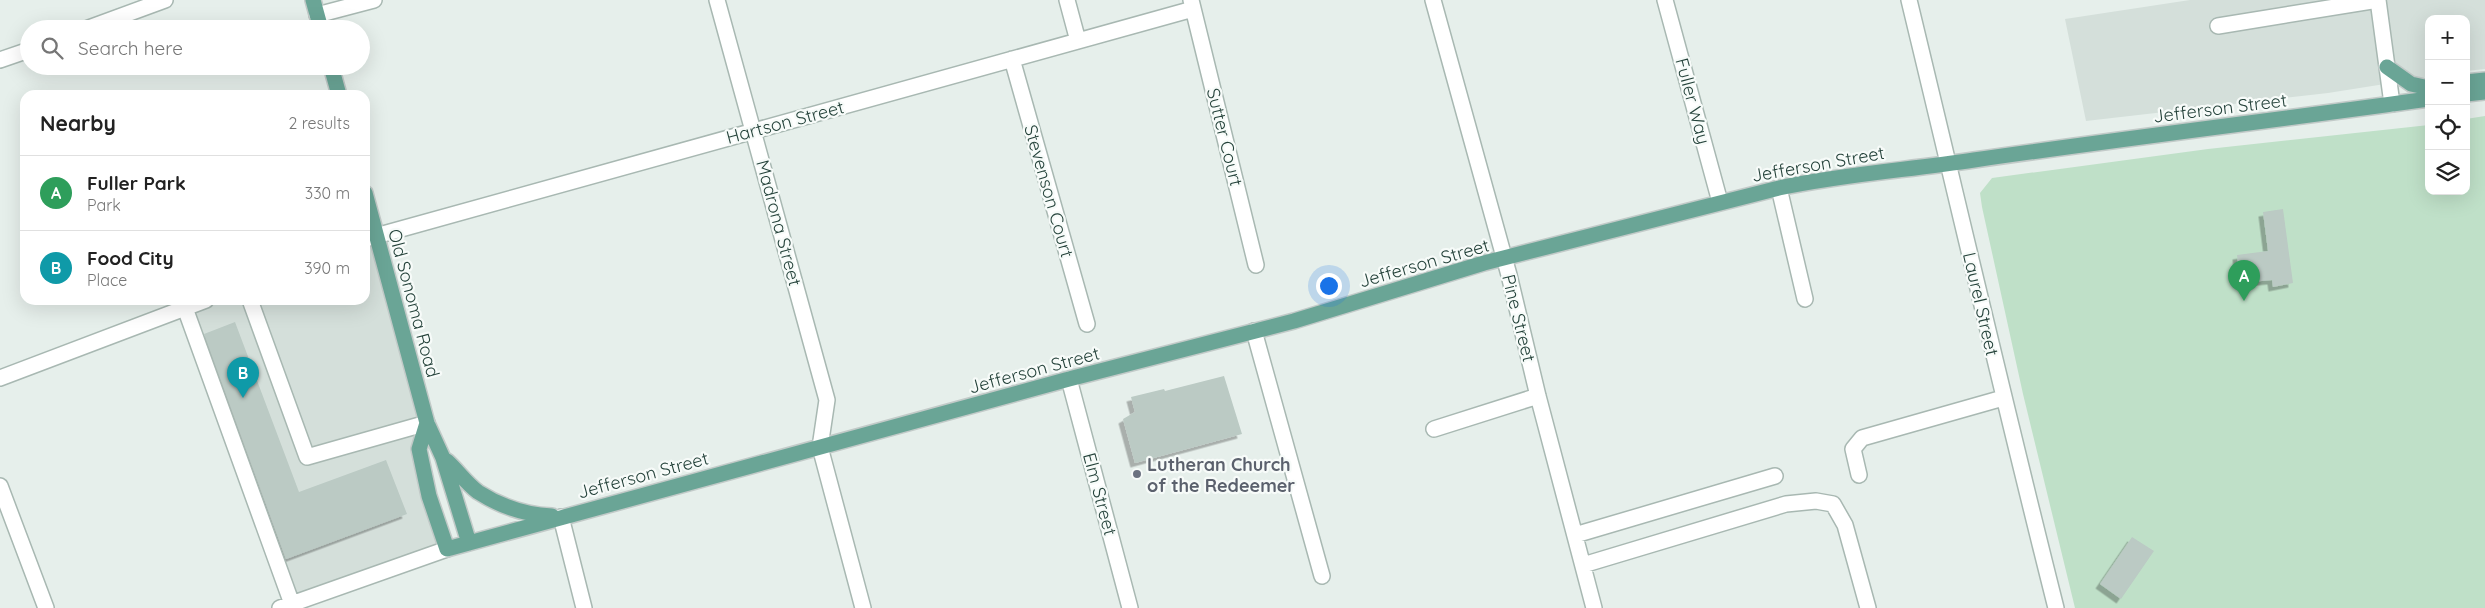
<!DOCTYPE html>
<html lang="en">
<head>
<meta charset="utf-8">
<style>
  body { margin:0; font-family:Quicksand,sans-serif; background:#f6f6f6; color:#222 }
  .controls { position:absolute; right:15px; top:15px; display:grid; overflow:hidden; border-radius:10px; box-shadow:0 5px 20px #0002 }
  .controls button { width:45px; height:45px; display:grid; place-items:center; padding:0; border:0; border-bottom:1px solid #e0e0e0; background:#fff; color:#222; font:25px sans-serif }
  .you { position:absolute; left:1328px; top:285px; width:18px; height:18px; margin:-12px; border:4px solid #fff; border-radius:50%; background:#1a73e8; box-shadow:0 0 0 8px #1a73e833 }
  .badge { display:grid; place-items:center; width:32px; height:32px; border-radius:50%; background:#2563eb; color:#fff; font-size:16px; font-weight:700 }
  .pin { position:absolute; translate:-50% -41px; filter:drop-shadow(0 1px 2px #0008) }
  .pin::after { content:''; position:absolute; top:26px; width:18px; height:15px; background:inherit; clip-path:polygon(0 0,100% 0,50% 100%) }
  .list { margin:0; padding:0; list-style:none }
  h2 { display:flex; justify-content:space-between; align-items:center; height:65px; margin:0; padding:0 20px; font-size:21px }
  h2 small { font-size:16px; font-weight:400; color:#767676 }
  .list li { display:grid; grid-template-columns:32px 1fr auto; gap:15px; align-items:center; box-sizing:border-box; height:75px; padding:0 20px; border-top:1px solid #e0e0e0 }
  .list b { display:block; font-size:19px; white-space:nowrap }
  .list p { margin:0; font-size:16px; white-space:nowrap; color:#767676 }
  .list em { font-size:16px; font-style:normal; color:#767676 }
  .icon { flex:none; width:28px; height:28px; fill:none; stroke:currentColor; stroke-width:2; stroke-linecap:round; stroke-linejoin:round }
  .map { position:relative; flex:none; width:2485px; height:608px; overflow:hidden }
  .search { position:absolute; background:#fff; box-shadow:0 5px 20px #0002; left:20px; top:20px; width:350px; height:55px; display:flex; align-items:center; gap:12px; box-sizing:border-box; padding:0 18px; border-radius:28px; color:#767676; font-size:19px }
  .panel { position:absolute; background:#fff; box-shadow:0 5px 20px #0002; left:20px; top:90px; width:350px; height:215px; border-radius:15px }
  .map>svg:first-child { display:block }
  .built { fill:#d4dfda }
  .green { fill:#bfe0c8 }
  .building { fill:#bbcac4; filter:url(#shadow) }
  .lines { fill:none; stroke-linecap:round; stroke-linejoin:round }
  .minor-casing { stroke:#a8b8b2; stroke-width:18 }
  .major-casing { stroke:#c2cac8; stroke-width:18 }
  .minor { stroke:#fff; stroke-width:15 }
  .major { stroke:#6aa596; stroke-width:15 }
  .worship-dot { fill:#6b7280; stroke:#f7fbf9; stroke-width:2 }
  .labels { text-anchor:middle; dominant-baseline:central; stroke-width:4.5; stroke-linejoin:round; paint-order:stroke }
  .street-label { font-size:18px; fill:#24423a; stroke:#f7fbf9 }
  .worship-label { font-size:18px; font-weight:bold; fill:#5b616d; stroke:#f7fbf9; text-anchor:start }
</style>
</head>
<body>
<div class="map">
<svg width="2485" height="608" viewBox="0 0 2485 608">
  <defs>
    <filter id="shadow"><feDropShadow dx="-4.5" dy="4.5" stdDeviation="0" flood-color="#0004"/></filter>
  </defs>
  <rect width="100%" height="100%" fill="#e6efeb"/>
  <path class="built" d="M2190 0H2485V69L2466 71V19H2429V77L2328 93 2086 121 2065 19Z
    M376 235 427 423 419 449 447 549 292 604 185 308 206 300H365V239Z"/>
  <path class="green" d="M2485 116V608H2075L2023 394 1982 207 1980 193 1992 178 2208 149 2429 125V191H2466V119Z"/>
  <path class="building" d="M2283 209 2293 283 2273 287 2272 280 2240 283 2237 255 2268 251 2263 212Z
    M235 322 299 492 386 460 407 514 286 559 204 334Z
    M1224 376 1242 434 1135 463 1123 419 1135 412 1131 397 1164 389 1165 391Z
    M2132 537 2154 551 2121 599 2100 584Z"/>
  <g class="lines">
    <g class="minor-casing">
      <path id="minor" d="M717 0 827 400 820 447 863 608
        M1067 0 1078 41
        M1191 0 1256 265
        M1433 0 1509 275 1538 396 1594 608
        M1665 0 1720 202
        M1909 0C1958 203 2005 406 2056 608
        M2378 0 2392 104
        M317 15 374 0
        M2218 26 2378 0
        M86 29 165 0
        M1012 59 1087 324
        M0 60 29 50
        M1779 188 1805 299
        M365 239 1193 9
        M250 300 307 457 427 423
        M185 308 292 604
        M1254 331 1322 576
        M0 378 206 300
        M1069 379 1130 608
        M1434 429 1538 396
        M1859 475 1853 449 1862 438 2003 398
        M0 486 46 608
        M561 517 584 608
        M1575 535 1775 476
        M1583 565 1786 504 1816 501 1833 504 1845 525 1868 608
        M280 608 447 549"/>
    </g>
    <g class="major-casing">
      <path id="major" d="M313 0 321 29
        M331 66 339 95
        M2387 67 2411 84 2429 88
        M2466 82 2485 80
        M2466 94 2485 92
        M365 193 427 423 443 458 469 543
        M427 423 419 449 429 496 447 549 1069 379 1294 321 1484 263 1779 188C1844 174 1909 170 1974 160 2126 138 2277 120 2429 99
        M447 461C458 471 466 483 478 492 500 506 526 515 552 516"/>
    </g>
    <use href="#minor" class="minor"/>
    <use href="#major" class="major"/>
  </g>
  <circle class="worship-dot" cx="1137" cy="474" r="5"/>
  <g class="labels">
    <g class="street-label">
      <text transform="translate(1693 101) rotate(75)">Fuller Way</text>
      <text transform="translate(2220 108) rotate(-7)">Jefferson Street</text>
      <text transform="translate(785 122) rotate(-15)">Hartson Street</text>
      <text transform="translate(1225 137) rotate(76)">Sutter Court</text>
      <text transform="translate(1818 164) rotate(-10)">Jefferson Street</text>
      <text transform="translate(1049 191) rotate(74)">Stevenson Court</text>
      <text transform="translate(779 223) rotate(75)">Madrona Street</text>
      <text transform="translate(1424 263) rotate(-16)">Jefferson Street</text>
      <text transform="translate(414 303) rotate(75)">Old Sonoma Road</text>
      <text transform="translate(1981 304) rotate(77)">Laurel Street</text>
      <text transform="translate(1519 318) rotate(76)">Pine Street</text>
      <text transform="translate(1034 370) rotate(-15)">Jefferson Street</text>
      <text transform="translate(643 475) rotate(-15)">Jefferson Street</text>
      <text transform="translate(1100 494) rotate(75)">Elm Street</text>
    </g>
    <g class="worship-label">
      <text x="1147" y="464">Lutheran Church<tspan x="1147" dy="21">of the Redeemer</tspan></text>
    </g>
  </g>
</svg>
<div class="controls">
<button>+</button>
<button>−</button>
<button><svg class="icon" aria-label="locate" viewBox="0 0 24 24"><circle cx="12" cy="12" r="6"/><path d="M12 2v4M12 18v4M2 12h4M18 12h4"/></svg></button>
<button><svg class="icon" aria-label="layers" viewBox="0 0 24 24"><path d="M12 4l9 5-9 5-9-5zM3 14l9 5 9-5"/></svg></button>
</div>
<div class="you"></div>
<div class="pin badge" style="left:2244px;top:301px;background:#2e9e5b">A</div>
<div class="pin badge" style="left:243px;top:398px;background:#0f9aa8">B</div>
<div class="search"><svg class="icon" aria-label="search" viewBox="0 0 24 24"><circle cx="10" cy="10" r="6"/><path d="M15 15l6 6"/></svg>Search here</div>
<section class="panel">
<h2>Nearby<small>2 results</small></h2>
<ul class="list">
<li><span class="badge" style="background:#2e9e5b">A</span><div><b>Fuller Park</b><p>Park</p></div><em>330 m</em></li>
<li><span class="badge" style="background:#0f9aa8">B</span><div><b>Food City</b><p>Place</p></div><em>390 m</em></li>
</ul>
</section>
</div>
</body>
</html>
